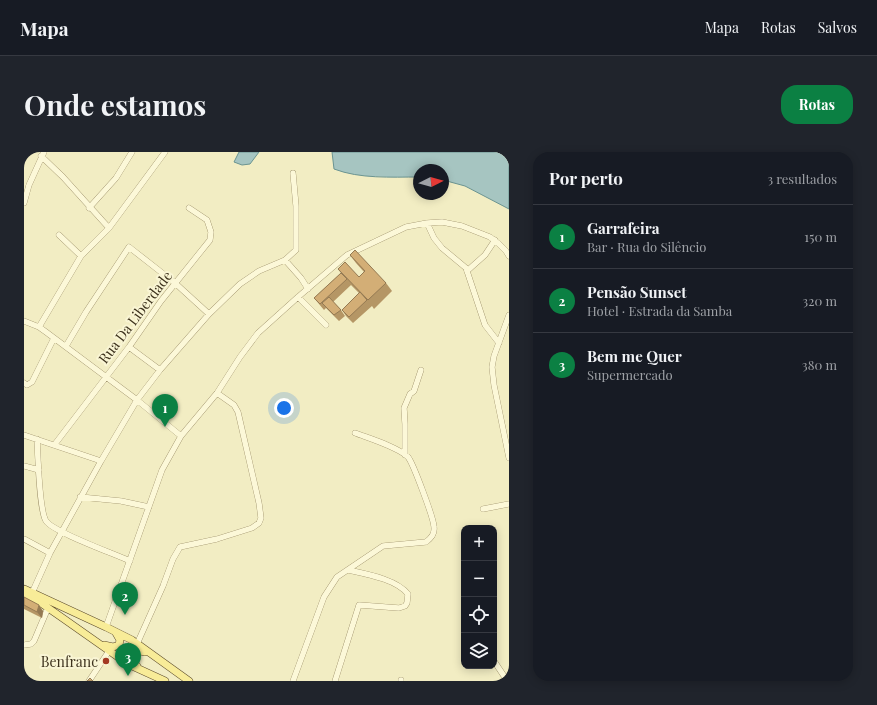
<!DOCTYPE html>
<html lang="pt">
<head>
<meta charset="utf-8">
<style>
  body { margin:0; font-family:"Playfair Display",serif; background:#20242c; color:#f1f3f6 }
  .controls { position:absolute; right:12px; bottom:12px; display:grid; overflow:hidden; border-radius:8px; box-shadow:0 2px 10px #0003 }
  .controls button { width:36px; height:36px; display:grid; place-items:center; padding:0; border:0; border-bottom:1px solid #363941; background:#171b24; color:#f1f3f6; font:20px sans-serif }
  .compass { position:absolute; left:389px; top:12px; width:36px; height:36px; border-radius:50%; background:#171b24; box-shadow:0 2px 10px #0003; rotate:84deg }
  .you { position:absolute; left:260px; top:256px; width:14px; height:14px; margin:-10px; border:3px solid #fff; border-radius:50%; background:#1a73e8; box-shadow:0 0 0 6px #1a73e833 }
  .badge { display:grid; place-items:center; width:26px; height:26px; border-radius:50%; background:#0b8043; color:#fff; font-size:13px; font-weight:700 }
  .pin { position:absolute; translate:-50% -33px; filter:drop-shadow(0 1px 2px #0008) }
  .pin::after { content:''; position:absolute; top:21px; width:14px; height:12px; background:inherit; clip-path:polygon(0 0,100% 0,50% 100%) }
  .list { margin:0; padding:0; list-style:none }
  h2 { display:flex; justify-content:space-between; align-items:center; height:52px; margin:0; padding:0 16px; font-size:17px }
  h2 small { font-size:13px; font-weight:400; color:#9ea1a6 }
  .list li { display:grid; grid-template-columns:26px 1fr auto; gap:12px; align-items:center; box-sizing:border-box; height:64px; padding:0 16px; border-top:1px solid #363941 }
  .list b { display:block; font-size:15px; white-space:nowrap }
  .list p { margin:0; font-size:13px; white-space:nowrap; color:#9ea1a6 }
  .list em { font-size:13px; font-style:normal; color:#9ea1a6 }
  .icon { flex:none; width:22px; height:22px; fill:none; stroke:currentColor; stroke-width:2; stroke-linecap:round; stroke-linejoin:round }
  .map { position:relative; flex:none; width:485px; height:529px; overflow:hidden; border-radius:16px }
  header { display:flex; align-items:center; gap:24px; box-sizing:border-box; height:56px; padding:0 20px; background:#171b24; border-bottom:1px solid #363941 }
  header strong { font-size:19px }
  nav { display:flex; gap:22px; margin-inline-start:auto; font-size:14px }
  .intro { display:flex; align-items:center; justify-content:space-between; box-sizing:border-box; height:96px; padding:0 24px }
  h1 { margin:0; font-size:28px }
  .button { padding:10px 18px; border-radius:16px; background:#0b8043; color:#fff; font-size:14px; font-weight:700 }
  main { display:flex; gap:24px; padding:0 24px }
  aside { flex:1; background:#171b24; border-radius:16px; box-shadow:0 2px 10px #0003 }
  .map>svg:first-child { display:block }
  .water { fill:#a6c5c1; stroke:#6b9491 }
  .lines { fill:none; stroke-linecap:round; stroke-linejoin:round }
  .minor-casing { stroke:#8e7f58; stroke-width:6 }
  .major-casing { stroke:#5c4b2c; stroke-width:8 }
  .minor { stroke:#fcf8d8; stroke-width:5.5 }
  .major { stroke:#f8ec98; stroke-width:7 }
  .wall { fill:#b59665 }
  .shaded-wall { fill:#947a53 }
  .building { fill:#d3ae76; stroke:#947a53 }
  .poi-dot { fill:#a33922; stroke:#f9f5d4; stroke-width:1.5 }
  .labels { text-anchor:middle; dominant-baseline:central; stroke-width:4; stroke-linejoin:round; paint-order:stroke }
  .street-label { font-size:14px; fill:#3d321d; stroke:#f9f5d4 }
  .poi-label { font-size:14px; fill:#3d321d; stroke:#f9f5d4; text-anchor:end }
</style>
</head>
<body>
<header>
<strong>Mapa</strong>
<nav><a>Mapa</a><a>Rotas</a><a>Salvos</a></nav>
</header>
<div class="intro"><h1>Onde estamos</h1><a class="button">Rotas</a></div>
<main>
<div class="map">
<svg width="485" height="529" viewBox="0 0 485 529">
  <rect width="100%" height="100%" fill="#f2edc3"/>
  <path class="water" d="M215 0H235L226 12 218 13 210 10Z
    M308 0H485V57L441 34 419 28V18H395V25C367 25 336 27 310 17Z"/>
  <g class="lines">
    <g class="minor-casing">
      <path id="minor" d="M17 4 39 25 85 76
        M0 51 5 33 20 0
        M65 56 92 26 108 0
        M403 71 410 86 418 96 442 116 461 173 475 191
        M35 83 57 104
        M261 108 272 98V54L269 21
        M443 119 461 103 471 88
        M274 145 302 173
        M485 163 470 204 468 215 470 233 485 306
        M0 169 15 175 22 180 113 248 157 284
        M15 175 57 104 85 76 141 0
        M42 194 62 160 105 95 151 131 185 162
        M105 195 136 218
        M0 231 3 233 8 230 30 186
        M0 283 77 309
        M13 287C14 303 15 358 22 369 29 380 91 402 106 409
        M31 292 105 195 137 149 186 88 187 80 183 68 165 56
        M381 303V272L380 256 386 242 390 239 397 218
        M0 314 15 318
        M56 345 97 349 125 355
        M459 357 485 352
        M0 387 26 401
        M8 441 26 401 77 309 113 248 136 218 185 162 216 132 235 119 261 108 277 126 284 137
        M82 475 138 318 157 284 193 241 216 205 234 181 274 145 323 103 382 75 403 71 418 70 438 74 466 85 475 92 482 99 485 104
        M113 492 139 434 149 407 156 395 193 387 228 376 235 371 237 366 235 351 214 260 210 253 193 241
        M0 493 7 492 10 489 24 456
        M470 509 480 524 481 529
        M65 529 85 499
        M269 529 300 445 313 425 359 394 402 390C407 386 411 382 410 375 410 367 389 311 384 305 374 295 344 286 331 281
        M311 529 335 453 375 456 381 454 383 451 384 442C372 427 342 422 324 418
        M377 529V528"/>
    </g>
    <g class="major-casing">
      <path id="major" d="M0 437 82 475 108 488 165 529
        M0 443 17 451 40 467 104 512 141 529
        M80 493 89 495 95 493 96 488 92 481
        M113 514 107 507V501L112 498 121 500"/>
    </g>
    <use href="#minor" class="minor"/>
    <use href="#major" class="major"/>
  </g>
  <path class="wall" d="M326 103 362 131 368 139 350 157 348 154 329 171 322 164 318 158 335 141 325 131 327 133 309 150 317 158 321 164 315 169 302 156 300 158 290 146 317 121 314 117 335 125 340 120 332 111Z
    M0 445 19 459 18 466 0 457Z"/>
  <path class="shaded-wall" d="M15 453 19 459 18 466 13 460Z"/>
  <path class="building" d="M331 98 362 131 344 148 314 117 321 110 335 125 341 119 326 103Z
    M317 121 323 127 296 152 290 146Z
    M336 140 343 148 325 165 318 158Z
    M305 145 317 158 310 163 298 151Z
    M0 445 15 453 13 460 0 453Z
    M66 526 69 529H63Z"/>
  <circle class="poi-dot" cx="82" cy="509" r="4"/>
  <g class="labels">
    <g class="street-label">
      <text transform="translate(111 165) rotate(-53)">Rua Da Liberdade</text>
    </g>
    <g class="poi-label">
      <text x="74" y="509">Benfranc</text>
    </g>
  </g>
</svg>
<div class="controls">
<button>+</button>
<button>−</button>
<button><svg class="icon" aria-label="locate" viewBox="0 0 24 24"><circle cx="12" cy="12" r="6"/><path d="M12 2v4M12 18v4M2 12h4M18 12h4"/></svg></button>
<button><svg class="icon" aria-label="layers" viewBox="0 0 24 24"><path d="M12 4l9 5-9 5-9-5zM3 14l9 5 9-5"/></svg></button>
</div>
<svg class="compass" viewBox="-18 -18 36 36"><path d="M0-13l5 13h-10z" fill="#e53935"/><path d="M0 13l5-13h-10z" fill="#9ea1a6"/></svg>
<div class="you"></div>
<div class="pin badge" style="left:141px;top:275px">1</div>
<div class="pin badge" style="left:101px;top:463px">2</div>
<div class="pin badge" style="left:104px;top:524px">3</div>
</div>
<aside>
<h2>Por perto<small>3 resultados</small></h2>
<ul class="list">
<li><span class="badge">1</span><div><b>Garrafeira</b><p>Bar · Rua do Silêncio</p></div><em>150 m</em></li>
<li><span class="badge">2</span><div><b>Pensão Sunset</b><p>Hotel · Estrada da Samba</p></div><em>320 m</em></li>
<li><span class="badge">3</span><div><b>Bem me Quer</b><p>Supermercado</p></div><em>380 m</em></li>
</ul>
</aside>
</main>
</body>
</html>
